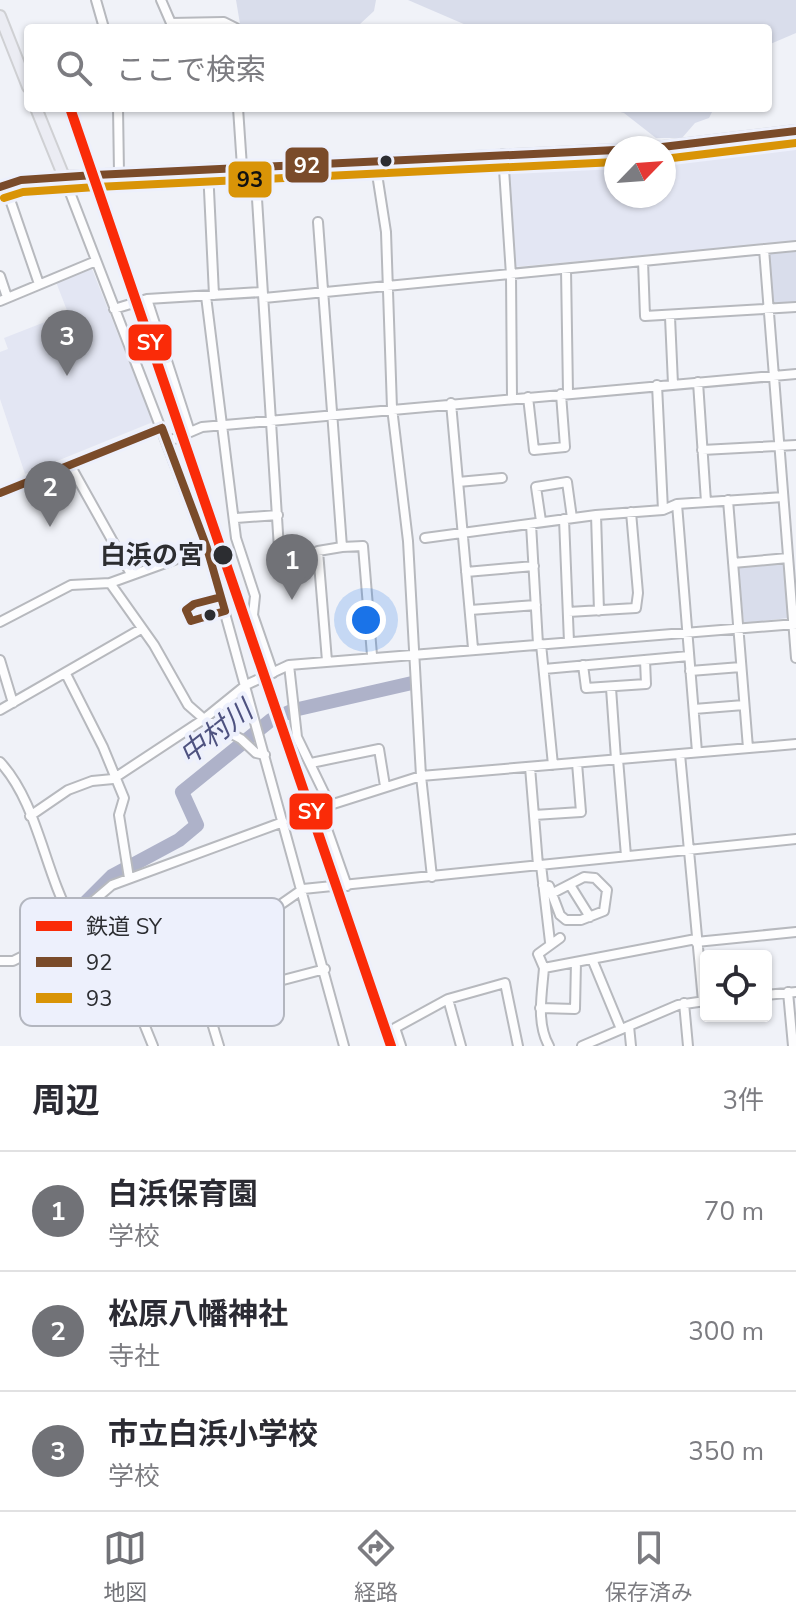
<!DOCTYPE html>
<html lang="ja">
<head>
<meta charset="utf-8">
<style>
  body { margin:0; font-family:"Nunito Sans","Noto Sans JP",sans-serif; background:#f2f2f3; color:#2b2b33 }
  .controls { position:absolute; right:24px; bottom:24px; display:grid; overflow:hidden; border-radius:8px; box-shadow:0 2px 6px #0004 }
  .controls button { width:72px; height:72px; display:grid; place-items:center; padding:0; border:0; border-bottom:2px solid #e1e1e2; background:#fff; color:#2b2b33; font:40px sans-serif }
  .compass { position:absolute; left:604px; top:136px; width:72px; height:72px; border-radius:50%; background:#fff; box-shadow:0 2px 6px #0004; rotate:65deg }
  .you { position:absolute; left:366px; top:620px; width:28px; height:28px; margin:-20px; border:6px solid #fff; border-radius:50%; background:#1a73e8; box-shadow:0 0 0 12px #1a73e833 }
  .badge { display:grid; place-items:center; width:52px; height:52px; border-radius:50%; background:#717277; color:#fff; font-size:26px; font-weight:700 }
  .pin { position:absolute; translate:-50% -66px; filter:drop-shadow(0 2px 4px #0008) }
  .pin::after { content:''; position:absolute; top:42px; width:28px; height:24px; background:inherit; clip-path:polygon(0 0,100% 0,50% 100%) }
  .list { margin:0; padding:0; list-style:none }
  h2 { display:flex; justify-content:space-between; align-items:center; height:104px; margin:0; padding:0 32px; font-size:34px }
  h2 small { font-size:26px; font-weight:400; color:#7c7c81 }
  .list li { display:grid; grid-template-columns:52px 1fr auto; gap:24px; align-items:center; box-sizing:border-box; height:120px; padding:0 32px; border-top:2px solid #e1e1e2 }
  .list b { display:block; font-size:30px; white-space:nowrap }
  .list p { margin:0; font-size:26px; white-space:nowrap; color:#7c7c81 }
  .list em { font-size:26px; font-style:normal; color:#7c7c81 }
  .icon { flex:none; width:44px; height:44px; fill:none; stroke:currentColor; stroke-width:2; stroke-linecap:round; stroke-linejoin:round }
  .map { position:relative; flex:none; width:796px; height:1046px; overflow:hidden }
  .search { position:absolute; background:#fff; box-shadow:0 2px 6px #0004; left:24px; right:24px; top:24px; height:88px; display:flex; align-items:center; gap:20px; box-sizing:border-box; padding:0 28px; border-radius:8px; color:#7c7c81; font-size:30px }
  .sheet { height:464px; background:#fff }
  nav { display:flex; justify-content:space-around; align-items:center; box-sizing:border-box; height:112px; border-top:2px solid #e1e1e2; background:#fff; font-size:22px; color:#7c7c81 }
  nav a { display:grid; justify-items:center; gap:4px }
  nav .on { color:#717277 }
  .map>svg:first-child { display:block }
  .built { fill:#e3e6f3 }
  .green { fill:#d9ddeb }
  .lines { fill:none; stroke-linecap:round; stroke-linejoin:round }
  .stream { stroke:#aeb2c9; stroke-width:2 }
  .river { stroke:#aeb2c9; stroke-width:14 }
  .minor-casing { stroke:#b7b9be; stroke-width:12 }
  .major-casing { stroke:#cfd0d3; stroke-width:14 }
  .minor { stroke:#fdfdfe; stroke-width:8 }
  .major { stroke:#ebecf3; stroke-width:10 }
  .bus-1-casing { stroke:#edf0fc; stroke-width:14 }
  .bus-2-casing { stroke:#edf0fc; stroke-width:14 }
  .bus-1 { stroke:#7a4b2a; stroke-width:8 }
  .bus-2 { stroke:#d99407; stroke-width:8 }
  .rail-1-casing { stroke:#edf0fc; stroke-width:16 }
  .rail-1 { stroke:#fa2b08; stroke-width:10 }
  .bus-dot { fill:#2c2d31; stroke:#edf0fc; stroke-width:3 }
  .labels { text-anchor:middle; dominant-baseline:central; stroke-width:8; stroke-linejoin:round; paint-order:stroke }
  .stop-label { font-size:26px; font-weight:bold; fill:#2c2d31; stroke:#edf0fc; text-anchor:end }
  .water-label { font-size:28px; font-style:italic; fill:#4e5280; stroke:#edf0fc }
  .key { fill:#edf0fc; stroke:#b3b6bf; stroke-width:2 }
  .key-label { font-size:22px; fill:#2c2d31 }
  .line-badge { stroke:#edf0fc; stroke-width:3 }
  .badge-label { font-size:22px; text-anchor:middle; font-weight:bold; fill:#fff }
  .pale-badge-label { font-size:22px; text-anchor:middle; font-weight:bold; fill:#111 }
</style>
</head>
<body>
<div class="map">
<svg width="796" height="1046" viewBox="0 0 796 1046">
  <rect width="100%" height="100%" fill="#f0f2f8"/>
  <path class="built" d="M796 135V241L514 267 505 161 508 159 616 154V196H664V151Z
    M92 269 153 422 25 474 0 399V352L8 349 4 338 68 313 56 282Z"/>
  <path class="green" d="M236 0H376L374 11 360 24 250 28 240 24Z
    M408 0H796V33L768 45V28H473Z
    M605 108H714L709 118 695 123 682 138H656L624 113Z
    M796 250V303L776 305 773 302 769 255 773 251Z
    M785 561 788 618 744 623 738 565Z"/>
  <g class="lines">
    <path class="stream" d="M741 247 796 242
      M534 268 631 258"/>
    <path class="river" d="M68 920 112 876 179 840 197 825 182 792 271 720 294 710 412 683"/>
    <g class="minor-casing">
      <path id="minor" d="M96 0 104 28
        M161 0 171 23 224 22 236 28
        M118 108 119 173
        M238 108 242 167
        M503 154 511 275 512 398
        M375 161 386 232 392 408 408 541 421 776 432 877
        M255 167 279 549
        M208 169 214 295
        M5 185 39 284
        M0 187 21 180 64 177 207 548 344 1046
        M318 222 342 547 363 546 372 655
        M764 249 796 658
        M643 261 645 316 796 307
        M566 269 568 393
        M0 276 7 297
        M206 296 236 538 255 596 253 615 273 673
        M264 298 796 246
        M147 299 190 432
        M0 301 96 261
        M114 309 147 299 262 292
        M670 317 673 384
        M698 382 706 502
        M657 385 663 510
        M528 397 534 450 565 447 561 394
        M451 403 473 648
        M167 442 202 427 796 374
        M702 450 796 445
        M70 465 131 574
        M458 482 502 478
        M0 493 162 428
        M728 500 748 748
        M677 504 697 752
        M596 515 599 611
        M236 518 278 515
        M564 519 569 642
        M541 521 536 487 567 482 572 518
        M531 524 538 644
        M425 538 596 515 663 510 677 504 783 497
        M733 563 788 558
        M466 572 534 566
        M110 583 154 645 188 705 204 719 241 739 256 753 265 755
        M470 610 536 605
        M568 612 636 608 638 593 631 512
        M0 622 71 585 110 583 207 548
        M541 644 553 765
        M0 660 13 703
        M327 661 318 551 342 547
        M289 665 297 737 330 805 421 776 796 744
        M583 665 586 688 646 684 645 660
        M544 669 689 656
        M690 671 741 667
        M66 674 103 747 124 798 119 815 129 878
        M611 688 616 759
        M694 709 744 705
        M0 710 141 629
        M680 754 703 1001
        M618 759 626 856
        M0 762C38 803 44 871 72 920L82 927 106 930 153 1046
        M311 763 379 749 385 786
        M530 767 538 865
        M330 805 321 812 347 886
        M534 815 581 812 577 763
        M30 816 68 790 92 781 113 779 204 719 246 685 289 665 796 624
        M541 865 550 942
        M543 885 549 886 560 915 566 920H581L604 911 607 890 595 878 584 877 553 893
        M570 885 590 917
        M696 942 796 932
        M592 959 621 1029
        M0 961H13L37 949 112 885 283 822
        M544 968 538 954 560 938
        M128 982 204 953 226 932 270 912 303 889 796 839
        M788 992 793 1046
        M766 995 796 992
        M448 999 461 1046
        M205 1000 219 1046
        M684 1003 688 1046
        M540 1008 575 1009 576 962
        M142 1017 325 969
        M629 1026 631 1046
        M401 1046 395 1028 448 999 505 983 518 1046
        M549 1046C536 1023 542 994 544 968L696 939
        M582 1046 678 1005 705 1001"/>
    </g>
    <g class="major-casing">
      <path id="major" d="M0 16 28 87
        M36 108 64 177 616 150
        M654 148 796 131"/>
    </g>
    <use href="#minor" class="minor"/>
    <use href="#major" class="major"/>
    <g class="bus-1-casing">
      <path id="bus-1" d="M654 148 796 131
        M0 187 21 180 95 175 616 150
        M162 428 207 548 225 611
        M0 493 162 428
        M221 597 194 604 186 610 191 621 225 611"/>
    </g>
    <g class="bus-2-casing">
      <path id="bus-2" d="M664 159 796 143
        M4 198 23 192 96 187 616 162"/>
    </g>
    <use href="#bus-1" class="bus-1"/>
    <use href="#bus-2" class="bus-2"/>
    <g class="rail-1-casing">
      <path id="rail-1" d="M70 108 391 1046"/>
    </g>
    <use href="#rail-1" class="rail-1"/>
  </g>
  <g class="bus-dot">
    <circle cx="386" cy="161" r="7"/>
    <circle cx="223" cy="555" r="11"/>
    <circle cx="210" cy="615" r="7"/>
  </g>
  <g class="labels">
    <g class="stop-label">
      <text x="204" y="555">白浜の宮</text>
    </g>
    <g class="water-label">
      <text transform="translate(216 733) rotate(-38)">中村川</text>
    </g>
  </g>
  <rect x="20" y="898" width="264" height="128" rx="12" class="key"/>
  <rect x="36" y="921" width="36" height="10" fill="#fa2b08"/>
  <rect x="36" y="957" width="36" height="10" fill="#7a4b2a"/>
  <rect x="36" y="993" width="36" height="10" fill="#d99407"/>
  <g class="key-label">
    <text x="86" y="934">鉄道 SY</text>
    <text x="86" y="970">92</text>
    <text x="86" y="1006">93</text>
  </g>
  <g class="line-badge">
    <rect x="284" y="146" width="46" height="38" rx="8" fill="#7a4b2a"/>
    <rect x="227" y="160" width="46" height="39" rx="8" fill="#d99407"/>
    <rect x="127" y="323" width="46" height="39" rx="8" fill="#fa2b08"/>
    <rect x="288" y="792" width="46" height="39" rx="8" fill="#fa2b08"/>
  </g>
  <g class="badge-label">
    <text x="307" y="173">92</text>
    <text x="150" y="350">SY</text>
    <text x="311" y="819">SY</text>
  </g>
  <g class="pale-badge-label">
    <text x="250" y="187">93</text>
  </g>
</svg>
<div class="controls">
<button><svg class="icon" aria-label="locate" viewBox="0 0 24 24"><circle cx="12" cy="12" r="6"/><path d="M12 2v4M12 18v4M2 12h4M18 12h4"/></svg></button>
</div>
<svg class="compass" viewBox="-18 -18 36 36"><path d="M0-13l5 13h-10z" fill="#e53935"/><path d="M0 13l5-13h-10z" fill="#7c7c81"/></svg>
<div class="you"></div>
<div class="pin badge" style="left:292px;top:600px">1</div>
<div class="pin badge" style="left:50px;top:527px">2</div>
<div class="pin badge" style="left:67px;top:376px">3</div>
<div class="search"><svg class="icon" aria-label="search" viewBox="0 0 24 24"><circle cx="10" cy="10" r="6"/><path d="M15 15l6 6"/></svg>ここで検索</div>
</div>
<section class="sheet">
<h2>周辺<small>3件</small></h2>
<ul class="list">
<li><span class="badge">1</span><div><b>白浜保育園</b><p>学校</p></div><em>70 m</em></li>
<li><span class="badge">2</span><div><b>松原八幡神社</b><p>寺社</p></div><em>300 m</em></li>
<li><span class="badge">3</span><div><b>市立白浜小学校</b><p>学校</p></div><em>350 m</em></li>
</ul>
</section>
<nav>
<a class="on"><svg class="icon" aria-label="map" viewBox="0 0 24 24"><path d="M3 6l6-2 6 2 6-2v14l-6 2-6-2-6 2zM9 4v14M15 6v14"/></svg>地図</a>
<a><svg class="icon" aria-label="directions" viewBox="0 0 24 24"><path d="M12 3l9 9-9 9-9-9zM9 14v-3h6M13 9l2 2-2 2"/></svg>経路</a>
<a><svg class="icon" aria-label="saved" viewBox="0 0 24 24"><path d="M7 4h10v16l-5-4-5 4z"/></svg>保存済み</a>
</nav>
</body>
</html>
